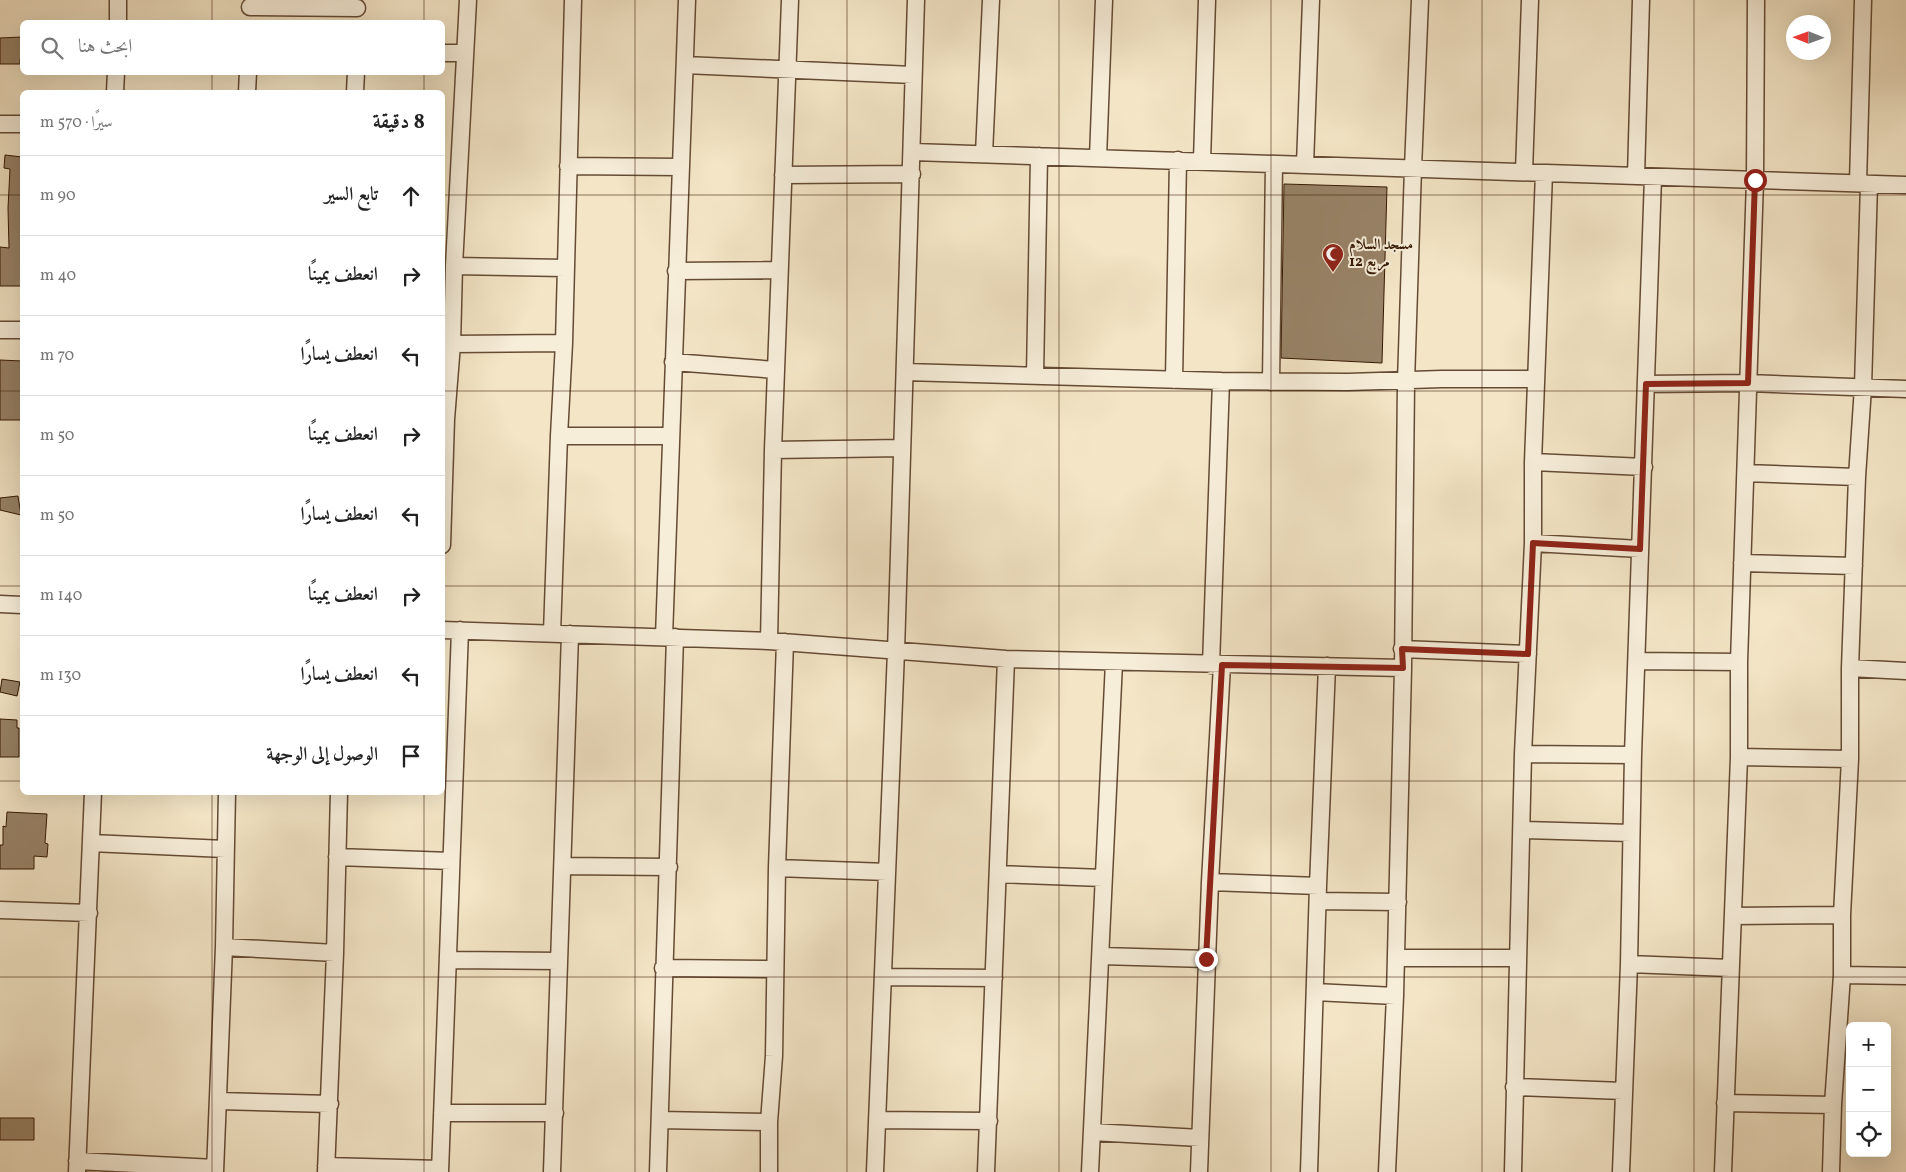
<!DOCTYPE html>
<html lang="ar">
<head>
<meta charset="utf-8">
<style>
  body { margin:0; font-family:Vollkorn,Amiri,serif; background:#f2f2f2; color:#222; direction:rtl }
  .controls { position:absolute; right:15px; bottom:15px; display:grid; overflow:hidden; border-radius:8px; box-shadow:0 5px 20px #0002 }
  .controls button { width:45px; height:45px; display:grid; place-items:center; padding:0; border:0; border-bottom:1px solid #e0e0e0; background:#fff; color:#222; font:25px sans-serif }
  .compass { position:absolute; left:1786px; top:15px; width:45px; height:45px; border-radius:50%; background:#fff; box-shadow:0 5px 20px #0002; rotate:271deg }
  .stop { position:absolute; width:15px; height:15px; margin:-11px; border:4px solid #8f2418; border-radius:50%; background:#fff }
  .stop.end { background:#8f2418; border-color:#fff; box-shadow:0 1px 5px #0008 }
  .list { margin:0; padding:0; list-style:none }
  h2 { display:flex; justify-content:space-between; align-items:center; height:65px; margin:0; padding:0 20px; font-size:21px }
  h2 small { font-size:16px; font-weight:400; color:#767676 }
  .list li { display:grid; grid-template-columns:32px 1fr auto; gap:15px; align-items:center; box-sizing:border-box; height:80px; padding:0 20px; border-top:1px solid #e0e0e0 }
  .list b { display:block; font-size:19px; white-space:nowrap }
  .list em { font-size:16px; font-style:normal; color:#767676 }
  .icon { flex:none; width:28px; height:28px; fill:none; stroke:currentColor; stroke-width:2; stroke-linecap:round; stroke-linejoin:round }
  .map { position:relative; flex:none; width:1906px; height:1172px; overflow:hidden; direction:ltr }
  .search { position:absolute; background:#fff; box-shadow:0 5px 20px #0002; left:20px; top:20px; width:425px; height:55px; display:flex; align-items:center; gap:12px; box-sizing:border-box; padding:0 18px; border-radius:8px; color:#767676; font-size:19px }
  .panel { position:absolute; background:#fff; box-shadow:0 5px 20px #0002; left:20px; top:90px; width:425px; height:705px; border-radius:8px; direction:rtl }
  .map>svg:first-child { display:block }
  .building { fill:#988368; stroke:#361803 }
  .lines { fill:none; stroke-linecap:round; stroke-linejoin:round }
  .minor-casing { stroke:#654b34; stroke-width:19 }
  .minor { stroke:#f7eeda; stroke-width:16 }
  .route { stroke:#8f2418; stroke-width:6 }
  .grid { fill:none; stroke:#361803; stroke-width:1; stroke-opacity:0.55 }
  .labels { text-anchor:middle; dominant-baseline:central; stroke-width:4; stroke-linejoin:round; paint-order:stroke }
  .poi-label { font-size:15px; font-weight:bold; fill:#361803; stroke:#f7eeda; text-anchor:start }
</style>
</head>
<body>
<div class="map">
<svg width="1906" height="1172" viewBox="0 0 1906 1172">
  <rect width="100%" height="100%" fill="#f3e5c6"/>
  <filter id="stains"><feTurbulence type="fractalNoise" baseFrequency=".004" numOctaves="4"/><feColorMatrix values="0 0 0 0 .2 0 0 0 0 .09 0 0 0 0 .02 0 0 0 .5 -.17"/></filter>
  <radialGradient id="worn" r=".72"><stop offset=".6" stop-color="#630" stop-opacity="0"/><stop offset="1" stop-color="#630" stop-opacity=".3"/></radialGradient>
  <path class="building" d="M22 37V59H20V64H0V38Z
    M5 155 22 157V286H0V247L9 248 8 208 10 169 4 168Z
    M1284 184 1387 187 1382 363 1281 358Z
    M0 360 22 361V420H0Z
    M18 496 21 515 0 510V498Z
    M2 679 20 682 17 696 0 692Z
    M0 719 17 720V728H19V757H0Z
    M7 812 47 814 45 843 48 844 47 857 34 856V869H0V845H3V826L6 827Z
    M0 1118H34V1140H0Z"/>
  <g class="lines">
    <g class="minor-casing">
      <path id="minor" d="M250 7 357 8
        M118 22V0
        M442 53H465
        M685 65 913 75
        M115 92 116 72
        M247 92 248 72
        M355 92 356 72
        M0 124H22
        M913 152 1906 185
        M984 154 991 0
        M1098 158 1104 0
        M1202 161 1207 0
        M1305 165 1311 0
        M568 166 680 167
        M1524 172 1530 0
        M783 175 912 174
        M1636 176 1641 0
        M1858 183 1863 0
        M454 266 565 268
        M676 271 779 270
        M0 330H22
        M452 344 564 343
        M673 362 776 370
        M905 372 1221 381 1348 382 1442 379H1536
        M1035 376 1039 156
        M1174 380 1178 160
        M1271 382 1274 164
        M1646 384 1748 383 1906 389
        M559 436H671
        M773 450 902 448
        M1533 462 1644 467
        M1746 473 1857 477
        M1533 543 1640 549
        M442 545 446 419 452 344 454 266 468 0
        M1742 563 1854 566
        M0 604 22 605
        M442 630 769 641 1006 659 1403 668
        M552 633 559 436 564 343 573 0
        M664 637 687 0
        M769 641 773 450 790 0
        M1402 649 1528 654
        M1637 661 1739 662
        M1211 665 1221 381
        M1850 668 1906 671
        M1523 754 1633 755
        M1739 757 1850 759
        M1522 830 1631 833
        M91 843 225 849
        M337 857 451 861
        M563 866 669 867
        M777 868 887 872
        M998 874 1103 878
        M1210 882 1318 886
        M1318 901 1398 902
        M0 910 89 913
        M1733 916 1842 915
        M224 947 335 953
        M1101 956 1207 959
        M1396 958H1517
        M448 960 559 961
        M1629 964 1730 968
        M663 968 775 969
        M1842 975 1906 976
        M883 977 994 978
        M1315 992 1395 996
        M1514 1087 1623 1091
        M218 1101 330 1104
        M1725 1103 1833 1105
        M442 1113H555
        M660 1120 769 1122
        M877 1120 989 1121
        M1092 1132 1200 1138
        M77 1161 215 1168
        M326 1166 440 1169
        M77 1172 93 792
        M215 1172 224 947 227 792
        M326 1172 335 953 339 792
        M440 1172 460 630
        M552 1172 570 634
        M658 1172 675 637
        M769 1172V1122L774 1056 777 868 785 642
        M875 1172 896 651 916 0
        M986 1172 1006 659
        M1090 1172 1114 662
        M1199 1172 1210 882 1222 665
        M1309 1172 1318 886 1327 666
        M1387 1172 1395 996 1403 668 1406 382 1413 168 1420 0
        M1513 1172 1523 754 1533 543V462L1544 173
        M1621 1172 1629 964 1633 755 1653 177
        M1723 1172 1739 757V662L1755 180 1756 0
        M1831 1172 1833 1105 1842 975V915L1850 759V668L1857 477 1863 387 1869 184"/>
    </g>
    <use href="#minor" class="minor"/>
  </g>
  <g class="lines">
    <path class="route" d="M1206 959 1222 665 1403 668 1402 649 1528 654 1533 543 1640 549 1646 384 1748 383 1755 180"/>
  </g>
  <path class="grid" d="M212 0V22M424 0V22M635 0V1172M847 0V1172M1059 0V1172M1271 0V1172M1482 0V1172M1694 0V1172M212 72V92M424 72V92M0 195H22M442 195H1906M0 391H22M442 391H1906M0 586H22M442 586H1906M0 781H22M442 781H1906M212 792V1172M424 792V1172M0 977H1906"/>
  <defs>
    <g id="mosque-pin" transform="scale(1.125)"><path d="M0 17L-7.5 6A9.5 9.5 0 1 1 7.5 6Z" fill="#8f2418" stroke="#f7eeda"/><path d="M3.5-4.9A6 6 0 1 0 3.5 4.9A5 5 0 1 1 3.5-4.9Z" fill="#fff"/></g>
  </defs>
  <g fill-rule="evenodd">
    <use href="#mosque-pin" x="1333" y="254"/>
  </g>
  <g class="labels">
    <g class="poi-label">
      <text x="1349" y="245">مسجد السلام<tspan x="1349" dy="17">مربع 12</tspan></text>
    </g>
  </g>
  <rect width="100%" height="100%" filter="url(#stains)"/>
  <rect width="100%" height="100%" fill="url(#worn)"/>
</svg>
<div class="controls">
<button>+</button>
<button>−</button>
<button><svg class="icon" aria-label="locate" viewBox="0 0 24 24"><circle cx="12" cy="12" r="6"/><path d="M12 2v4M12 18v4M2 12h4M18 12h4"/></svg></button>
</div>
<svg class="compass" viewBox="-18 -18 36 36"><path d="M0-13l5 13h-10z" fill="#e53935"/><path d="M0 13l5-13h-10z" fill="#767676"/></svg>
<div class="stop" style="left:1755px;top:180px"></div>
<div class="stop end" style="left:1206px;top:959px"></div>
<div class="search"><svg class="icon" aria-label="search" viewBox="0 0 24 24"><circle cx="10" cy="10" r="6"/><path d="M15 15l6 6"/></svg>ابحث هنا</div>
<section class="panel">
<h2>8 دقيقة<small>سيرًا · 570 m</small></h2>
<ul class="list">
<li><svg class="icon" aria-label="ahead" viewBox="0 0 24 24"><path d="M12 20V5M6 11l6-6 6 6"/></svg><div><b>تابع السير</b></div><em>90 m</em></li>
<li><svg class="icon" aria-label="right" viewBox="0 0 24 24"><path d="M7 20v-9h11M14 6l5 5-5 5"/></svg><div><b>انعطف يمينًا</b></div><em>40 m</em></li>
<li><svg class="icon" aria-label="left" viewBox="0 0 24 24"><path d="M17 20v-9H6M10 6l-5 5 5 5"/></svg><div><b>انعطف يسارًا</b></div><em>70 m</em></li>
<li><svg class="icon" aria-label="right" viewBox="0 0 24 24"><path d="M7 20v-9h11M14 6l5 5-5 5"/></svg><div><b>انعطف يمينًا</b></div><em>50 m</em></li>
<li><svg class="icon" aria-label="left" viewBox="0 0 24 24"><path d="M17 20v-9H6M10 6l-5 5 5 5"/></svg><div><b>انعطف يسارًا</b></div><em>50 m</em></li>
<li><svg class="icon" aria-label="right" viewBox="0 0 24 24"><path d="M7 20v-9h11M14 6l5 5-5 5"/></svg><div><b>انعطف يمينًا</b></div><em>140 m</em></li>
<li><svg class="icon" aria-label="left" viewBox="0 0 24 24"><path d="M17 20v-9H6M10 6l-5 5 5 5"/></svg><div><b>انعطف يسارًا</b></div><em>130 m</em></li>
<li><svg class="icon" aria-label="arrive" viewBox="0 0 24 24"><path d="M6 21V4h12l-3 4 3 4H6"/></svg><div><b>الوصول إلى الوجهة</b></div></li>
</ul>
</section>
</div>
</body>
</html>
